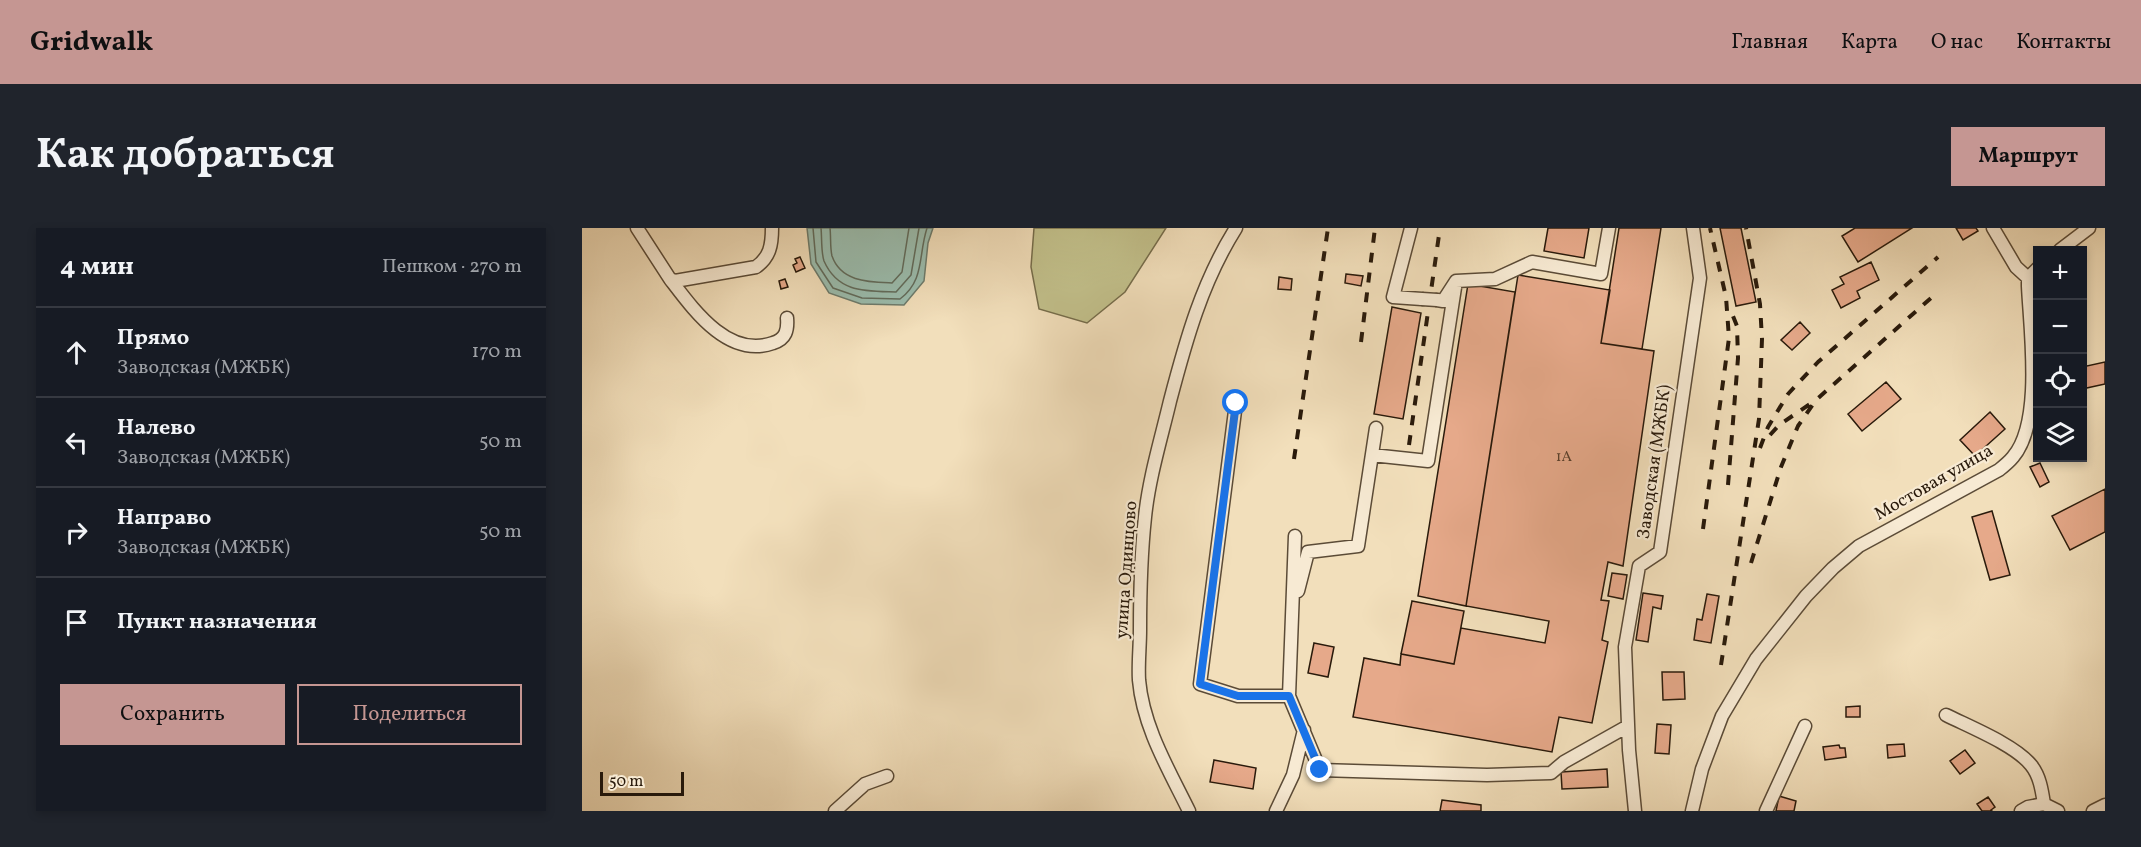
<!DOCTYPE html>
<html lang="ru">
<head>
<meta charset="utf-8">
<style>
  body { margin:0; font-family:Vollkorn,serif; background:#20242c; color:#f1f3f6 }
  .controls { position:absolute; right:18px; top:18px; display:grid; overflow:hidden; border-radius:0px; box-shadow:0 3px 9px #0003 }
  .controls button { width:54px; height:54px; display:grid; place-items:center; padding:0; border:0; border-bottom:2px solid #363941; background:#171b24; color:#f1f3f6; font:30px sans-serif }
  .scale { position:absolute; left:18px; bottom:15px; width:84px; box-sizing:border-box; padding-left:6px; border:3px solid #291a0b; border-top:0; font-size:16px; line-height:21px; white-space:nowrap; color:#291a0b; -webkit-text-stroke:4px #f7ead3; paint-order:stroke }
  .stop { position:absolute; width:18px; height:18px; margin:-14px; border:4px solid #1a73e8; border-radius:50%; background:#fff }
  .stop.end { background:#1a73e8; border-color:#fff; box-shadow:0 2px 6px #0008 }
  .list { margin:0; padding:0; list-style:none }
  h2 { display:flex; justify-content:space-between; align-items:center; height:78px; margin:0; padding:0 24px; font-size:26px }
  h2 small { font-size:20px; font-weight:400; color:#9ea1a6 }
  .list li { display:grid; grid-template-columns:39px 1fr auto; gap:18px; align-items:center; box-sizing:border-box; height:90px; padding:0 24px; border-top:2px solid #363941 }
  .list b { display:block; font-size:22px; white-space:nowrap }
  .list p { margin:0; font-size:20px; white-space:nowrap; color:#9ea1a6 }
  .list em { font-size:20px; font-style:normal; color:#9ea1a6 }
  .actions { display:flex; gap:12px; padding:18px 24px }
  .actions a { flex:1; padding:14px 0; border:2px solid #c59692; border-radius:0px; text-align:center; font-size:21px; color:#c59692 }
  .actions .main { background:#c59692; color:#111 }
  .icon { flex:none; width:33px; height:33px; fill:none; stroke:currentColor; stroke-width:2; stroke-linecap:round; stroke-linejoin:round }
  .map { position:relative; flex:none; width:1523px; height:583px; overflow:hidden; border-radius:0px }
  header { display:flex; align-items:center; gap:36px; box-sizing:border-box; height:84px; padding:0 30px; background:#c59692; color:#111 }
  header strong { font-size:28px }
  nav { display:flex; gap:33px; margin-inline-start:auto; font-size:21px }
  .intro { display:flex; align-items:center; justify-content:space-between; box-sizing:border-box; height:144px; padding:0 36px }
  h1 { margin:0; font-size:42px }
  .button { padding:15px 27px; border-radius:0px; background:#c59692; color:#111; font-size:21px; font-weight:700 }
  main { display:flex; gap:36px; padding:0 36px }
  aside { flex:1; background:#171b24; border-radius:0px; box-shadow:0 3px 9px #0003 }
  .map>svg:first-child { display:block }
  .green { fill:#c2c08b; stroke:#766d4b; stroke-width:1.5 }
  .water { fill:#9bbdae; stroke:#6d7c6d; stroke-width:1.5 }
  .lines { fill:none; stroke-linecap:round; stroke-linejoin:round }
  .shore { stroke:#626c5c; stroke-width:1.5 }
  .building { fill:#e6a98a; stroke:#291a0b; stroke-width:1.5 }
  .minor-casing { stroke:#5b4b37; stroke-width:15 }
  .minor { stroke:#f7ead3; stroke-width:12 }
  .rail { stroke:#291a0b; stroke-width:4; stroke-dasharray:10 10; stroke-linecap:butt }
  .minor-bridge-casing { stroke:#5b4b37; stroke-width:15; stroke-linecap:butt }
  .minor-bridge { stroke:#f7ead3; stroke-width:12 }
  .route { stroke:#1a73e8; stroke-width:8 }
  .labels { text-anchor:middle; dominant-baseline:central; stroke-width:4.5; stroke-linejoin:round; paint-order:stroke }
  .number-label { font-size:15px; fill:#583e2b }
  .street-label { font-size:18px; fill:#291a0b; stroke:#f7ead3 }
</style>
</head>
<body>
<header>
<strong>Gridwalk</strong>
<nav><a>Главная</a><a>Карта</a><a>О нас</a><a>Контакты</a></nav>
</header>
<div class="intro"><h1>Как добраться</h1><a class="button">Маршрут</a></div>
<main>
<aside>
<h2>4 мин<small>Пешком · 270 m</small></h2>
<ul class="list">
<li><svg class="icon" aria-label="ahead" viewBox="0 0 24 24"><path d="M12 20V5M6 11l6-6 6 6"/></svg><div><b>Прямо</b><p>Заводская (МЖБК)</p></div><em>170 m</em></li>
<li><svg class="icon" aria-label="left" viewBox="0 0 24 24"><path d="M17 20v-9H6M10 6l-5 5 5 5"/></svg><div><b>Налево</b><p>Заводская (МЖБК)</p></div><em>50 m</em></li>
<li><svg class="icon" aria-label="right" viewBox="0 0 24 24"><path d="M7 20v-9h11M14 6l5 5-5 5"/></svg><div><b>Направо</b><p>Заводская (МЖБК)</p></div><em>50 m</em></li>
<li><svg class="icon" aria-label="arrive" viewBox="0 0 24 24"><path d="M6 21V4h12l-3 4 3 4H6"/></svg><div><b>Пункт назначения</b></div></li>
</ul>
<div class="actions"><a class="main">Сохранить</a><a>Поделиться</a></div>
</aside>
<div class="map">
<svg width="1523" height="583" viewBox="0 0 1523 583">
  <rect width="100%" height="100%" fill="#f2dfbb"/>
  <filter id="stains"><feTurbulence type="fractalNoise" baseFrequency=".00333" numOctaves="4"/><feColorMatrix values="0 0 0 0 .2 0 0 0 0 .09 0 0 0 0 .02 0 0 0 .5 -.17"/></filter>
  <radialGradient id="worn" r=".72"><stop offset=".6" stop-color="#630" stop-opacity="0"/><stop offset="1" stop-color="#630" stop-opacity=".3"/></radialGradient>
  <path class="green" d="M452 0H584L543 64 505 95 457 81 449 39Z"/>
  <path class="water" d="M225 0H351L346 15 342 53 322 77 279 76 247 65 229 36Z"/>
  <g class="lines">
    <path class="shore" d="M231 0 234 34 251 60 280 70 318 71C343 52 336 28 345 0
      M239 0C240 10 239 24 242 33 256 65 284 63 314 64L329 47 337 0
      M248 0C249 9 248 20 250 28 259 54 287 54 310 55L320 44 327 0"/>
  </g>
  <path class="building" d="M966 0H1007L1002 30 962 23Z
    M1037 0H1079L1060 121 1019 115Z
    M1138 0H1159L1174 74 1154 78Z
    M1273 0H1330L1276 34 1260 8Z
    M1374 0H1394L1396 3 1381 12Z
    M218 29 223 40 214 44 211 37 215 35 213 31Z
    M1289 34 1297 52 1275 63 1278 70 1259 80 1250 62 1262 56 1258 49Z
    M764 46 781 48 779 58 763 55Z
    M936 47 1028 62 1019 115 1072 123 1041 338 1026 334 1019 372 1027 373 1020 412 1026 414 1010 495 977 489 970 524 771 489 782 430 818 437 819 426 872 436 879 400 963 415 967 393 884 378Z
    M697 49 710 51 709 62 696 61Z
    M203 51 206 59 199 61 197 53Z
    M886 56 933 64 884 378 836 368Z
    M810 79 839 85 821 191 792 186Z
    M1218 94 1228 105 1210 122 1199 112Z
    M1523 134V156L1500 161V139Z
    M1304 154 1319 171 1280 203 1266 186Z
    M1408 184 1423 201 1393 228 1378 212Z
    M1458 235 1467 254 1458 259 1448 239Z
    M1523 261V304L1488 322 1470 288Z
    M1410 283 1428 347 1408 352 1390 289Z
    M1030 345 1045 347 1041 371 1026 368Z
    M1061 365 1081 368 1079 381 1071 379 1066 414 1054 412Z
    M1125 366 1137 368 1129 415 1112 412 1115 391 1120 392Z
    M830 373 882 383 872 436 819 426Z
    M732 415 752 419 746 449 726 445Z
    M1080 444H1102L1103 471 1081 472Z
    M1278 478V489H1264V479Z
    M1075 496 1089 497 1087 526 1073 525Z
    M1322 516 1323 528 1306 530 1305 517Z
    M1257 517 1258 520H1263L1264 529 1243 532 1241 519Z
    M1383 522 1393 535 1378 546 1368 533Z
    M632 532 674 540 671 561 628 554Z
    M1025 541 1026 559 980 561 979 544Z
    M1197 568 1214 573 1212 583H1194Z
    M1406 569 1413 579 1409 582 1410 583H1400L1395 576Z
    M860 572 899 577V583H858Z"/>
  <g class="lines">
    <g class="minor-casing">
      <path id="minor" d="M55 0 88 51 93 53 174 39C188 29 190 17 190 0
        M829 0 811 69 840 71
        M1411 0 1434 39 1446 50
        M1478 22 1507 0
        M88 51C111 81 146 131 191 115 204 111 206 102 205 90
        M855 72 861 73 874 53 913 51 950 34 1019 46 1027 0
        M654 175 618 456 656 468H707
        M790 227 846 233 874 53
        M713 308 707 468 738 542 905 547 969 545 982 534 1046 498
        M716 363 726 324 776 318 794 200
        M1364 487C1388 499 1433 517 1449 537 1458 548 1460 563 1462 576L1476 583
        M253 583 283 556 305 548
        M607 583C587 542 561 499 557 452 556 436 558 419 558 402 558 364 559 326 563 289 567 250 579 211 588 173 604 112 620 54 654 0
        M694 583 711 547 722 502
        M1053 583 1047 522 1043 419 1057 338 1078 324 1118 50 1111 0
        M1110 583 1120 541 1140 488 1174 431 1224 368 1251 340 1277 318 1417 242C1422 238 1427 234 1431 229 1461 194 1448 102 1446 58V50L1456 40
        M1184 583 1223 498
        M1439 583 1446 579 1462 576
        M1511 583 1523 577"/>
    </g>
    <use href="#minor" class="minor"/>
    <path class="rail" d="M779 114 793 0
      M1188 207 1197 197 1228 176
      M827 217 858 0
      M1178 220 1186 199 1206 166 1236 134 1356 29
      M712 231 746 0
      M1146 257 1156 130 1155 98 1149 83
      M1121 301 1147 110 1144 69 1128 0
      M1169 335 1199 239 1216 198 1234 172 1349 70
      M1139 437 1177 191 1180 111 1178 76 1164 0"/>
    <g class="minor-bridge-casing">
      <path id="minor-bridge" d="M840 71 855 72"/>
    </g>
    <use href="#minor-bridge" class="minor-bridge"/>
  </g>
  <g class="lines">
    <path class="route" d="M654 175 618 456 656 468H707L738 542"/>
  </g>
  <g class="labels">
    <g class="number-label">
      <text x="982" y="229">1А</text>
    </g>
    <g class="street-label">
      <text transform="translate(1073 234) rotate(-82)">Заводская (МЖБК)</text>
      <text transform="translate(1352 255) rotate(-30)">Мостовая улица</text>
      <text transform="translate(545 342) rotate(-86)">улица Одинцово</text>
    </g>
  </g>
  <rect width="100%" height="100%" filter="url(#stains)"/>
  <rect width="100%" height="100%" fill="url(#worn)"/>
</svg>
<div class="controls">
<button>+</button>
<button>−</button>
<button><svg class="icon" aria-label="locate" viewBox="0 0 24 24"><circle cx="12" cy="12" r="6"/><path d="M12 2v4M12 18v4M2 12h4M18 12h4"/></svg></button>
<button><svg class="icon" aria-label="layers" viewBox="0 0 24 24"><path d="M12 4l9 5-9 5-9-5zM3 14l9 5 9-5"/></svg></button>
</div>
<div class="scale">50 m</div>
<div class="stop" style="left:654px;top:175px"></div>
<div class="stop end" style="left:738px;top:542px"></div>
</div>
</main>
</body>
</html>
